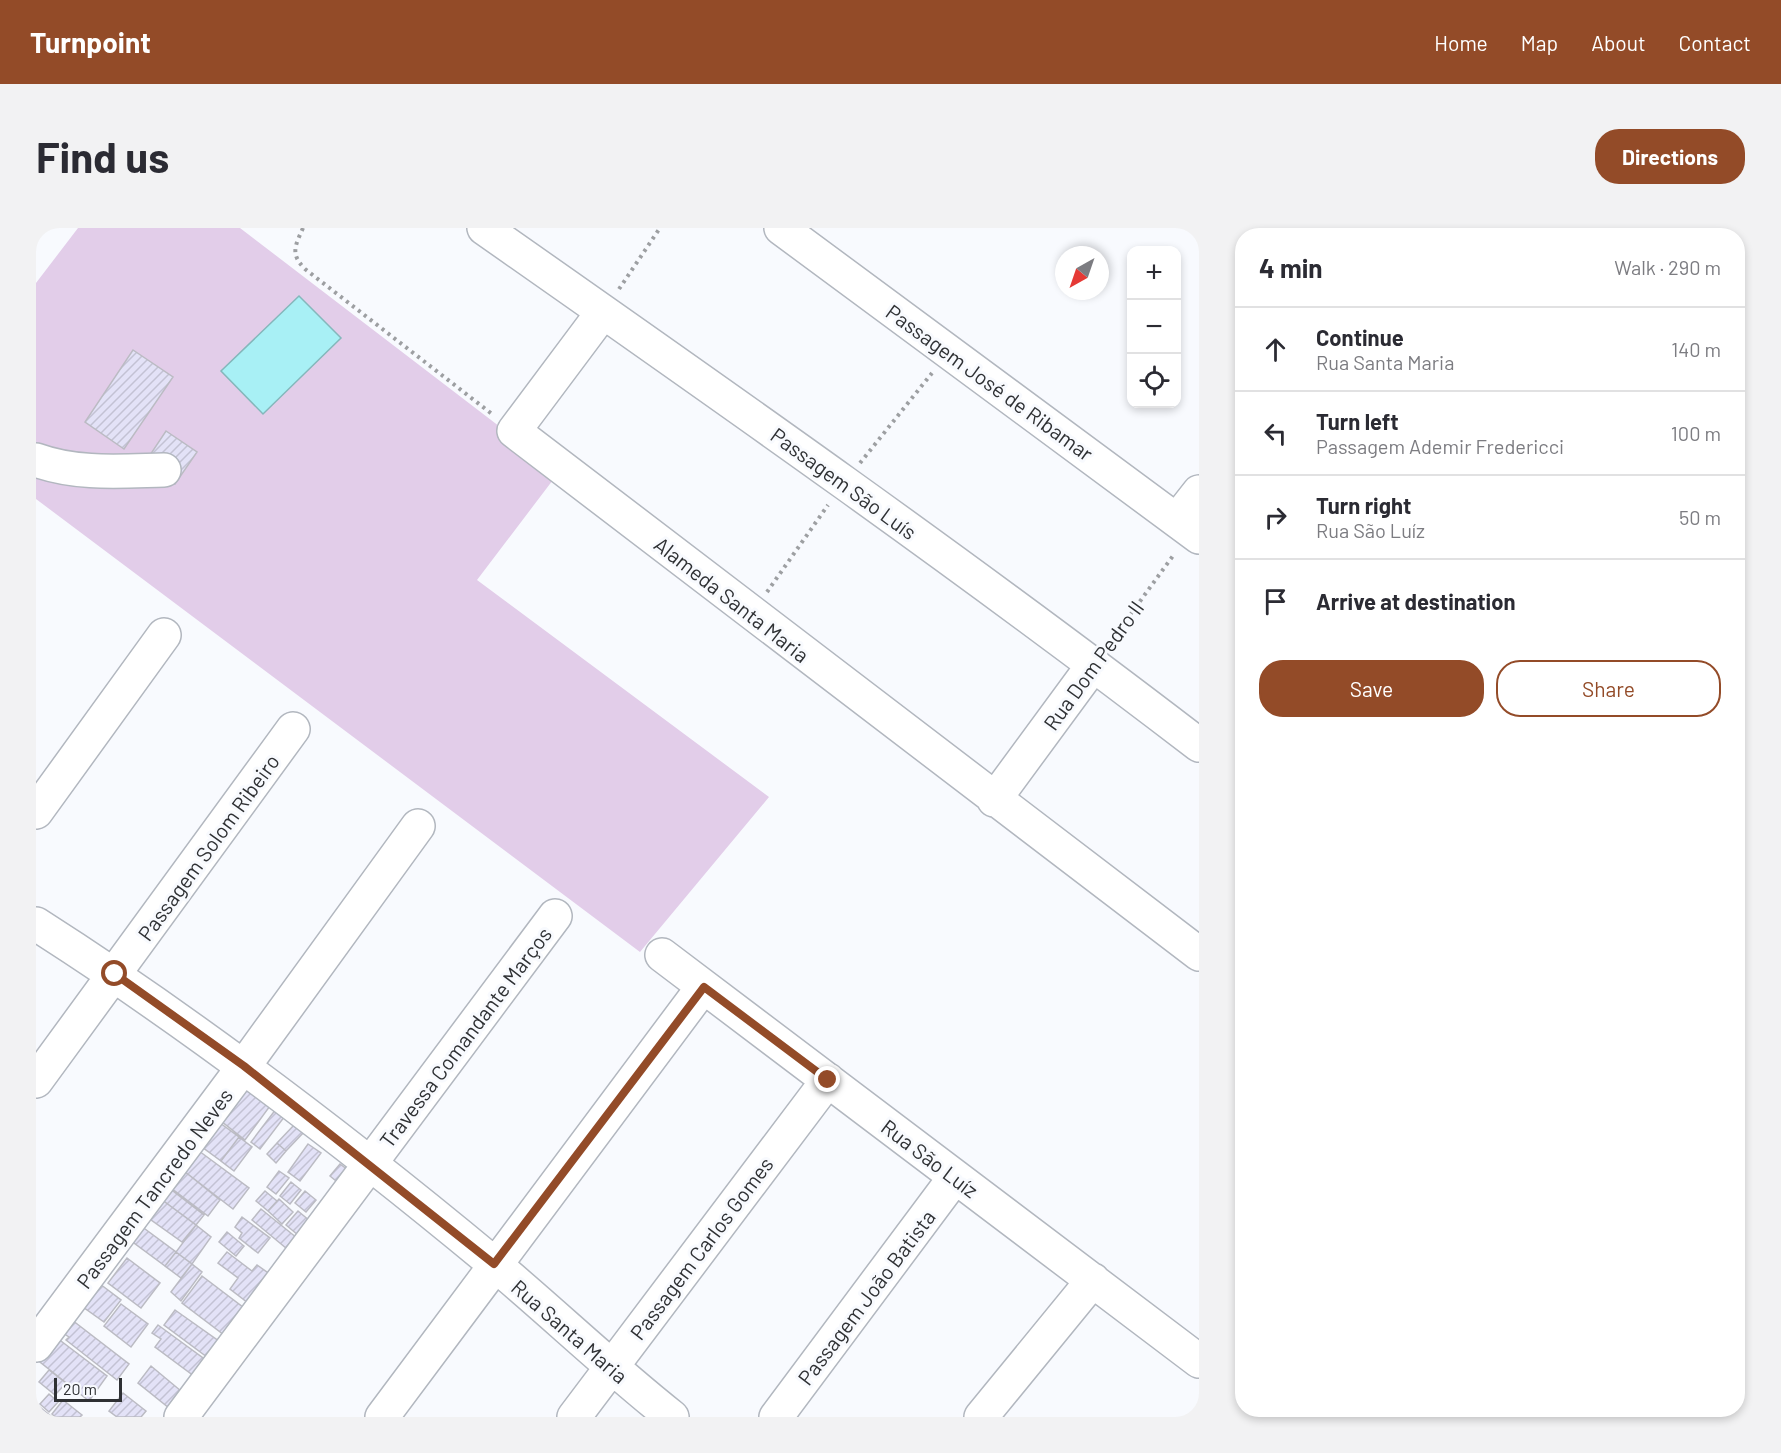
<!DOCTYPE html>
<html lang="en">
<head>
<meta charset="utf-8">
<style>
  body { margin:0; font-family:Barlow,sans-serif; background:#f2f2f3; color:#2b2b33 }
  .controls { position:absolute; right:18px; top:18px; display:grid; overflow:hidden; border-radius:12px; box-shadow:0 3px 9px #0003 }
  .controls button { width:54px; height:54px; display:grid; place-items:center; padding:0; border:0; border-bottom:2px solid #e1e1e2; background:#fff; color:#2b2b33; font:30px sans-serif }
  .compass { position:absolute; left:1019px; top:18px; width:54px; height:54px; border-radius:50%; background:#fff; box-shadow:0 3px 9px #0003; rotate:220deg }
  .scale { position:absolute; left:18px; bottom:15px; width:68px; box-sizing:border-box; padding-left:6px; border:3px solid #2f3134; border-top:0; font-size:16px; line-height:21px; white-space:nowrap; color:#2f3134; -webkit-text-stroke:4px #f8fafe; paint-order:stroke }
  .stop { position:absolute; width:18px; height:18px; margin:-14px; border:4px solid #934b28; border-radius:50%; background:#fff }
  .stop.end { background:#934b28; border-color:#fff; box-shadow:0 2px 6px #0008 }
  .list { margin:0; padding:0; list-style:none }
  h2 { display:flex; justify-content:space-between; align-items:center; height:78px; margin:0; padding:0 24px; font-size:26px }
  h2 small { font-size:20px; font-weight:400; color:#7c7c81 }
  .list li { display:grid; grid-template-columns:39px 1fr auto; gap:18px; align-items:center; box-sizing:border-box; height:84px; padding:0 24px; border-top:2px solid #e1e1e2 }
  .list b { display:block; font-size:22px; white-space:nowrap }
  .list p { margin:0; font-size:20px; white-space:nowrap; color:#7c7c81 }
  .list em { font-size:20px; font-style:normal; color:#7c7c81 }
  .actions { display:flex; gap:12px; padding:18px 24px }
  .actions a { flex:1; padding:14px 0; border:2px solid #934b28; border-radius:24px; text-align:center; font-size:21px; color:#934b28 }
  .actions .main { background:#934b28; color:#fff }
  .icon { flex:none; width:33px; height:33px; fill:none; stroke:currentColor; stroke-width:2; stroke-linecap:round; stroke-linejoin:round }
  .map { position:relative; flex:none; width:1163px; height:1189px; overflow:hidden; border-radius:24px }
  header { display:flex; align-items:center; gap:36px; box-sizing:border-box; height:84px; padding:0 30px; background:#934b28; color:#fff }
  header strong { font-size:28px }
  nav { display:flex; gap:33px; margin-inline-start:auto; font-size:21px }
  .intro { display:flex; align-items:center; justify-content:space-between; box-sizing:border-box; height:144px; padding:0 36px }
  h1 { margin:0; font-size:42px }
  .button { padding:15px 27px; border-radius:24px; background:#934b28; color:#fff; font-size:21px; font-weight:700 }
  main { display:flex; gap:36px; padding:0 36px }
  aside { flex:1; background:#fff; border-radius:24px; box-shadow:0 3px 9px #0003 }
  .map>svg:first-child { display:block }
  .pitch { fill:#e2cde9 }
  .water { fill:#a8f0f5; stroke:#84b7bb; stroke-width:1.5 }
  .building { fill:url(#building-hatch); stroke:#bbbbc3; stroke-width:1.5 }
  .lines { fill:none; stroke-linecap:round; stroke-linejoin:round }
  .minor-casing { stroke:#b2b7bf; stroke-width:36 }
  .path { stroke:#9d9fa2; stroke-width:4; stroke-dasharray:3 4.5; stroke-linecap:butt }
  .minor { stroke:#fff; stroke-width:33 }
  .route { stroke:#934b28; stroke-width:8 }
  .labels { text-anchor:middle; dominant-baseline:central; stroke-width:6; stroke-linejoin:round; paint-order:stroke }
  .street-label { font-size:21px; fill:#2f3134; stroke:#f8fafe }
</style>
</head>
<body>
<header>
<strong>Turnpoint</strong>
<nav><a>Home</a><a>Map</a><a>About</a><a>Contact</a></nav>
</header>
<div class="intro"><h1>Find us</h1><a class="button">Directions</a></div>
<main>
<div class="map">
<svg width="1163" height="1189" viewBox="0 0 1163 1189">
  <defs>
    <pattern id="building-hatch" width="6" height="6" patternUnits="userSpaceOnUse" patternTransform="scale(1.5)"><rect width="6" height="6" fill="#e3e2f7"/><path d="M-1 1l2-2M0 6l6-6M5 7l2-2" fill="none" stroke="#c3c2d4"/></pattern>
  </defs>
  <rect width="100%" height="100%" fill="#f8fafe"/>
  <path class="pitch" d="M42 0H204L523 244 441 352 733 569 604 724 0 271V55Z"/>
  <path class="water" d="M263 68 305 110 227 186 185 143Z"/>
  <path class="building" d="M97 122 137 149 88 221 49 194Z
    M130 203 161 224 139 256 108 236Z
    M210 860 234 878 209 912 185 893Z
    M240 881 249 888 224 921 215 914Z
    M184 895 203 909 185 933 166 919Z
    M259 896 268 904 250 923 241 915Z
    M203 909 216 919 198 943 185 933Z
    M241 915 250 923 240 935 231 926Z
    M272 916 285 925 264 953 252 944Z
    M163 923 213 960 197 981 148 943Z
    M304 936 316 945 306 958 294 948Z
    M148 943 184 972 172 988 135 960Z
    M243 943 253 950 240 966 231 959Z
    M255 954 265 962 254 976 244 968Z
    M133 960 168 987 160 997 125 971Z
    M229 963 241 973 232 983 220 973Z
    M269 963 280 972 270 984 259 975Z
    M125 971 160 997 146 1014 111 989Z
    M243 971 257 984 246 996 232 983Z
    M225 981 266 1014 256 1025 216 992Z
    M262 983 280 998 268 1012 250 997Z
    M206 989 234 1010 222 1025 203 1010 206 1005 199 999Z
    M160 997 175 1009 156 1036 140 1024Z
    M105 998 140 1024 129 1038 94 1012Z
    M191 1004 208 1018 200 1028 183 1014Z
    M140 1024 156 1036 145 1050 129 1038Z
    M191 1024 216 1043 221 1037 238 1049 216 1078 194 1061 202 1050 182 1035Z
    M91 1030 124 1055 105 1080 72 1055Z
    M156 1036 166 1044 145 1073 135 1064Z
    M166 1048 216 1086 196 1113 146 1075Z
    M64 1056 85 1072 68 1094 47 1079Z
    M85 1076 112 1096 95 1119 68 1098Z
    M139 1082 187 1116 175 1132 128 1097Z
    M36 1092 93 1136 81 1152 30 1112 33 1109 27 1105Z
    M122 1097 178 1138 166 1154 119 1119 125 1111 116 1105Z
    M21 1110 71 1148 53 1173 4 1134Z
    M115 1138 151 1168 138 1184 102 1155Z
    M13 1142 30 1155 19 1167 3 1154Z
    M87 1165 110 1183 105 1189H81L73 1183Z
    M13 1166 22 1174 13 1184 4 1176Z
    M27 1172 46 1187 44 1189H19L16 1186Z
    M0 1176 16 1189H0Z"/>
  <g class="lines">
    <g class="minor-casing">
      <path id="minor" d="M448 0C689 169 930 338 1163 517
        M745 0 1163 309
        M567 84 478 203 1163 726
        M0 232C41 247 85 243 128 242
        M1141 292 1163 264
        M958 572 1058 436
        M0 584 128 407
        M0 696C160 798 311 914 457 1035 518 1086 574 1140 636 1189
        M626 727 1163 1133
        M0 853 257 501
        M0 1117 208 838 382 598
        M145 1189 519 688
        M346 1189 667 759
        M538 1189 792 852
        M740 1189 919 949
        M945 1189 1057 1052"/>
    </g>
    <path class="path" d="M267 0C259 18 254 26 269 41L456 186
      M583 61 624 0
      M824 235 896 145
      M731 364 792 277
      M1073 416 1139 325"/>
    <use href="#minor" class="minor"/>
  </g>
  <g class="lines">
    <path class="route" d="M79 746 208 838 458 1036 668 759 792 852"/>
  </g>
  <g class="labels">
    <g class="street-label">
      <text transform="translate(954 154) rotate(36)">Passagem José de Ribamar</text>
      <text transform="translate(808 255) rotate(36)">Passagem São Luís</text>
      <text transform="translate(696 371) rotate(38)">Alameda Santa Maria</text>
      <text transform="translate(1057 437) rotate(-54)">Rua Dom Pedro II</text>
      <text transform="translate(172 619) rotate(-54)">Passagem Solom Ribeiro</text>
      <text transform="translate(429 809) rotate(-53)">Travessa Comandante Marços</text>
      <text transform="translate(894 930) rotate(37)">Rua São Luíz</text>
      <text transform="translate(118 960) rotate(-53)">Passagem Tancredo Neves</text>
      <text transform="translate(665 1020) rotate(-53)">Passagem Carlos Gomes</text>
      <text transform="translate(830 1069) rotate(-53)">Passagem João Batista</text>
      <text transform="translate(534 1103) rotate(41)">Rua Santa Maria</text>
    </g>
  </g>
</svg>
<div class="controls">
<button>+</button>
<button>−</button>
<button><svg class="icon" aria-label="locate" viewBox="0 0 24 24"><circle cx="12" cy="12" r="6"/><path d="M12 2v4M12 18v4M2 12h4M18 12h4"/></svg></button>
</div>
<svg class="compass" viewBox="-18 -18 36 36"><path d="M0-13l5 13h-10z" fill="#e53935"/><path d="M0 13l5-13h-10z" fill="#7c7c81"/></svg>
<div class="scale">20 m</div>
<div class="stop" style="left:79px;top:746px"></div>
<div class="stop end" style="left:792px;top:852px"></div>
</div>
<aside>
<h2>4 min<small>Walk · 290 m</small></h2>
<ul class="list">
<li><svg class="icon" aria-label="ahead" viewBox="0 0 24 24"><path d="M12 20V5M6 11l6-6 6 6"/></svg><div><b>Continue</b><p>Rua Santa Maria</p></div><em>140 m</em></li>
<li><svg class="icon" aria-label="left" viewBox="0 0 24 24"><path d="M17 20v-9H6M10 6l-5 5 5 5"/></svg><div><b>Turn left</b><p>Passagem Ademir Fredericci</p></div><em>100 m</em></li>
<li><svg class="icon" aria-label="right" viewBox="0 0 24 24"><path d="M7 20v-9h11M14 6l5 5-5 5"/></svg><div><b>Turn right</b><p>Rua São Luíz</p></div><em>50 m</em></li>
<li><svg class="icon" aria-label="arrive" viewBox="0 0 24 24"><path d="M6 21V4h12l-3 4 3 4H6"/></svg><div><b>Arrive at destination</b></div></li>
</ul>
<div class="actions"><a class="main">Save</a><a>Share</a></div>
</aside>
</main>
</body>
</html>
